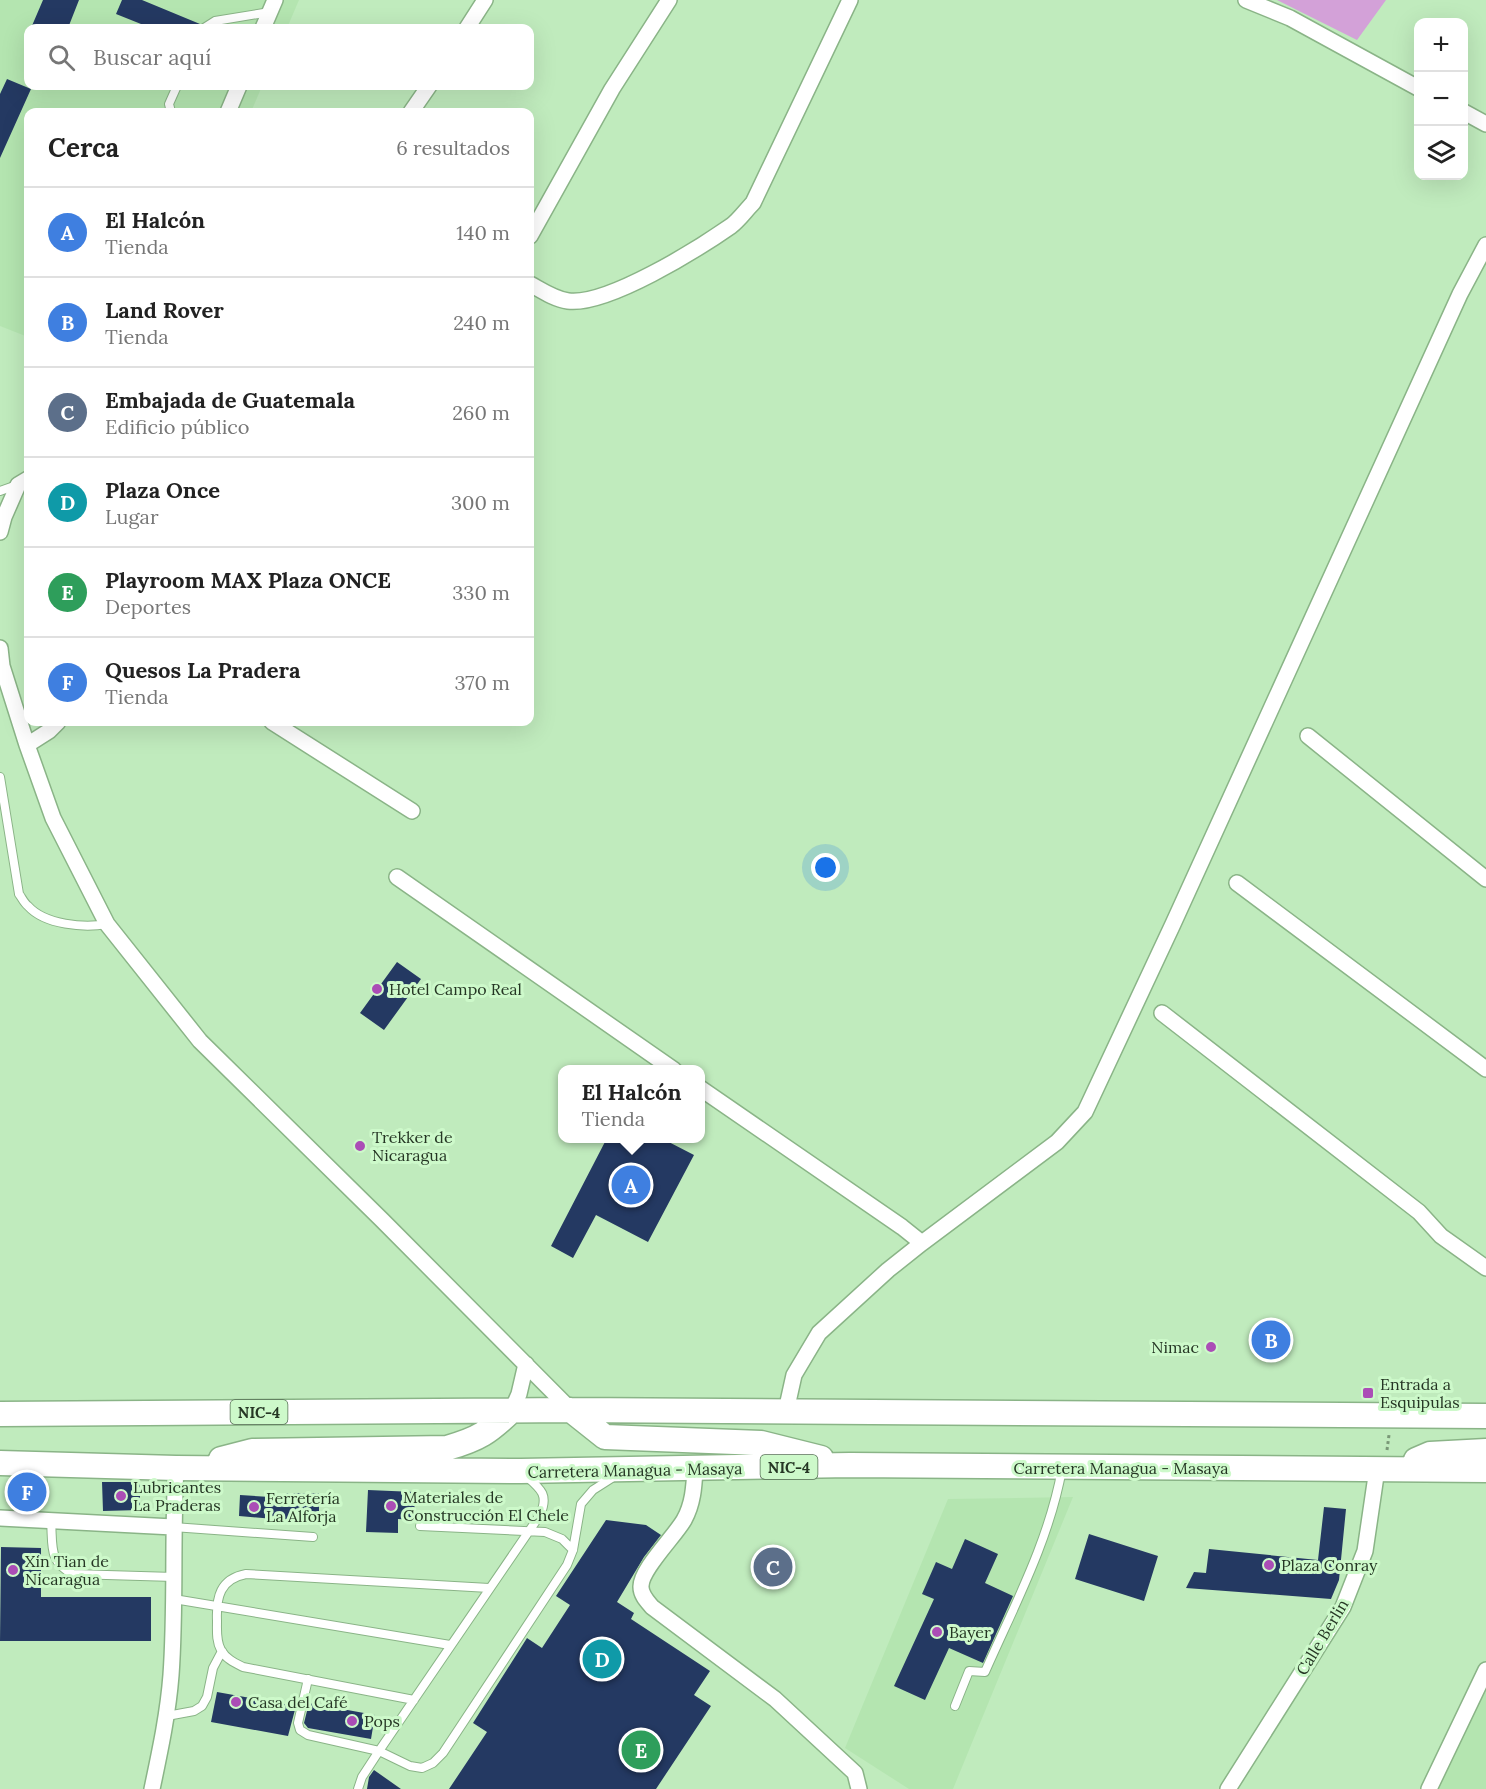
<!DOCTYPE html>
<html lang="es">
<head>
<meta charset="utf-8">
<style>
  body { margin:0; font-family:Lora,serif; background:#f2f2f2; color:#222 }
  .controls { position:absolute; right:18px; top:18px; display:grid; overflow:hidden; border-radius:12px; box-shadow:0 6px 24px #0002 }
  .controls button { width:54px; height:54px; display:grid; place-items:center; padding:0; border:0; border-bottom:2px solid #e0e0e0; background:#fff; color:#222; font:30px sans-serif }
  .you { position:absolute; left:826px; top:868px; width:21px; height:21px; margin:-15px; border:4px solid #fff; border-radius:50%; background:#1a73e8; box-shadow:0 0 0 9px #1a73e833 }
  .badge { display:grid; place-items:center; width:39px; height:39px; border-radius:50%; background:#ab4db6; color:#fff; font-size:20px; font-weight:700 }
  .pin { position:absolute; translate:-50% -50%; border:3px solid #fff; box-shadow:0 2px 6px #0006 }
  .popup { position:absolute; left:558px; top:1065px; width:147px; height:78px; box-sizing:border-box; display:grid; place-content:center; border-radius:12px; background:#fff; filter:drop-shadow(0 2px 4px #0005); font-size:20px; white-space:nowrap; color:#767676 }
  .popup b { font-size:22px; color:#222 }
  .popup::after { content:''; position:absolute; left:50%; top:100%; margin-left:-12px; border:12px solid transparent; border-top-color:#fff }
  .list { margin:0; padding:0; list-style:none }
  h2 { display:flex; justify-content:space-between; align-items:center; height:78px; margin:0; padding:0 24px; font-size:26px }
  h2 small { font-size:20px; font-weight:400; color:#767676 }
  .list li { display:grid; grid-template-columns:39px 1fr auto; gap:18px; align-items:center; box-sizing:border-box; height:90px; padding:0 24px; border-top:2px solid #e0e0e0 }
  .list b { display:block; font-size:22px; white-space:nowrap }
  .list p { margin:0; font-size:20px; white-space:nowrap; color:#767676 }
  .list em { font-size:20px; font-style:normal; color:#767676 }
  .icon { flex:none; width:33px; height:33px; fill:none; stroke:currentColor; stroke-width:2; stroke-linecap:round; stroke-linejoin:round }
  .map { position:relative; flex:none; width:1486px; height:1789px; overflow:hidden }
  .search { position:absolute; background:#fff; box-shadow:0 6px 24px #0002; left:24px; top:24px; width:510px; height:66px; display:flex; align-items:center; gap:15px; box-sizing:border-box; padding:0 21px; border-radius:12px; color:#767676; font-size:22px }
  .panel { position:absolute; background:#fff; box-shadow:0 6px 24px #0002; left:24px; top:108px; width:510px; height:618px; border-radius:12px }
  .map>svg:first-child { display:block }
  .built { fill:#b4e5b0 }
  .green { fill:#d3a1d8 }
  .building { fill:#243962 }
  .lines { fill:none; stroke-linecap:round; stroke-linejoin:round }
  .service-casing { stroke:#8ab487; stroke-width:10 }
  .minor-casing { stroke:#8ab487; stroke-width:18 }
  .trunk-casing { stroke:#8ab487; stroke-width:27 }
  .path { stroke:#799877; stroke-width:3; stroke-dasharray:3 3; stroke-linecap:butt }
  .service { stroke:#fff; stroke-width:8 }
  .minor { stroke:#fff; stroke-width:15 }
  .trunk { stroke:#fff; stroke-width:24 }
  .poi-dot { fill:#ab4db6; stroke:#cdf9ca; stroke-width:2 }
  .labels { text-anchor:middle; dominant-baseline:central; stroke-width:6; stroke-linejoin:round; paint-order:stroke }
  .shield { fill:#cdf9ca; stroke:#577056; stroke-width:1.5 }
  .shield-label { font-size:15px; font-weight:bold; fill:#253624 }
  .poi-label { font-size:16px; fill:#253624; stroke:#cdf9ca; text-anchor:start }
  .street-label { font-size:16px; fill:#253624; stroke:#cdf9ca }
</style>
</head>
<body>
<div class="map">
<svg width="1486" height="1789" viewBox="0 0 1486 1789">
  <rect width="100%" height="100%" fill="#c0ebbd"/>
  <path class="built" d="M0 0H299L287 28H28V86H262L251 112H28V337L0 326Z
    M1073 1497 953 1789H909L845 1748 948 1499Z
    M1486 1682V1789H1434Z"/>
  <path class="green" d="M1277 0H1386L1357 40Z"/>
  <path class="building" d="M43 0H79L68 28H31Z
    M122 0H142L200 24 198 28H151L116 14Z
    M7 79 31 89 0 158V94Z
    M397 962 421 979 384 1030 360 1013Z
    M607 1138H661L694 1155 648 1242 596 1215 573 1258 551 1246Z
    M39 1481 40 1501 16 1502 15 1482Z
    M102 1482H140V1510L103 1511Z
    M368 1490 415 1492 414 1520 398 1519V1533L366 1532Z
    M286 1493H319V1522L286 1523V1520L239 1516 240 1495 286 1498Z
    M1324 1507 1346 1509 1339 1580 1331 1599 1186 1588 1194 1572 1206 1573 1209 1549 1318 1560Z
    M606 1520 646 1525 661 1535 644 1557 617 1602 634 1613 631 1619 710 1671 694 1695 711 1706 656 1789H449L487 1732 473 1723 527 1638 542 1648 570 1605 556 1596Z
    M1089 1534 1158 1556 1144 1601 1075 1579Z
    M965 1539 998 1554 985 1583 1013 1596 983 1663 949 1648 925 1700 894 1686 934 1599 922 1594 936 1562 952 1569Z
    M1 1547 41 1548V1597H151V1641H0Z
    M217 1692 296 1706 288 1736 211 1722Z
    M309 1703 375 1715 371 1739 308 1728 304 1723Z
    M374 1770 401 1789H367L369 1777Z"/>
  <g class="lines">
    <g class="service-casing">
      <path id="service" d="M204 28 215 21 270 12
        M171 112 169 104 177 86
        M0 491 17 485
        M0 777 19 894C22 898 24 903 28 906 45 925 84 928 107 924
        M51 1521C53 1545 48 1562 73 1574L174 1577
        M420 1526 545 1532 562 1539 573 1550
        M173 1527 313 1537
        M174 1599 450 1645
        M308 1679 298 1723 300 1730 308 1735 379 1751 410 1766 422 1768 433 1763 443 1753 567 1565 573 1550 581 1504 593 1490 615 1476
        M414 1700 243 1667C235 1663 226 1659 221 1650 216 1641 217 1631 217 1621 216 1597 220 1579 246 1574L489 1588
        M955 1706 969 1671 985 1672C1014 1606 1049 1541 1062 1469
        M167 1716 194 1711 202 1706 207 1697 213 1668 222 1651
        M358 1789 362 1777 379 1751 540 1515C549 1495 541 1489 526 1476"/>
    </g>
    <g class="minor-casing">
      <path id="minor" d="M1246 0 1290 18 1418 88
        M263 28 275 0
        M467 28 485 0
        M228 112 239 86
        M411 112 429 86
        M1464 112 1486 124
        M530 236 612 89 669 0
        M530 284C541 290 554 299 568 301 607 306 698 249 731 226 739 220 746 210 753 203L850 0
        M0 532 4 517 18 485 28 479
        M0 648 2 666 27 745 53 818 107 924 200 1041 382 1220 571 1410
        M272 722 412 811
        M1308 736 1486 879
        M27 745 49 731 58 722
        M397 877 674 1070
        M1237 883 1486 1069
        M1162 1013 1419 1212 1441 1236 1486 1268
        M700 1088 902 1227 922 1243
        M512 1410 519 1394 526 1364
        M786 1411 794 1375 819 1333 888 1270 922 1243 1057 1142 1085 1112 1173 924 1460 294 1486 245
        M695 1469C694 1487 693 1504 684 1520 675 1536 640 1570 641 1587 641 1595 647 1601 652 1607L775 1699 855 1773 859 1789
        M0 1518 173 1527
        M152 1789C160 1751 168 1714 171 1675 176 1606 172 1537 176 1468
        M1228 1789 1343 1607 1365 1551 1377 1469
        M1429 1789 1486 1670"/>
    </g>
    <g class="trunk-casing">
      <path id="trunk" d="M571 1410 605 1437 761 1443 821 1458
        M0 1414 571 1410 1486 1416
        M221 1459 252 1451 447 1448C479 1439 489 1432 512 1410
        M1416 1460 1430 1454 1486 1451
        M0 1463 176 1468 521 1471 850 1465 1486 1470"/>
    </g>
    <path class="path" d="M1387 1450 1389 1435"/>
    <use href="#service" class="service"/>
    <use href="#minor" class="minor"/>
    <use href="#trunk" class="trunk"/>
  </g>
  <g class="poi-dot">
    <circle cx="377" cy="989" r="6"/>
    <circle cx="360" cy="1146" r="6"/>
    <circle cx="1211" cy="1347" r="6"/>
    <rect x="1362" y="1387" width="12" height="12" rx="3"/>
    <circle cx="121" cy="1496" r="6"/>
    <circle cx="391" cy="1506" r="6"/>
    <circle cx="254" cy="1507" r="6"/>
    <circle cx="1269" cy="1565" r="6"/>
    <circle cx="13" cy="1570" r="6"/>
    <circle cx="937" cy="1632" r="6"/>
    <circle cx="236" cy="1702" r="6"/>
    <circle cx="352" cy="1721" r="6"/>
  </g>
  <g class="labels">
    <g class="shield">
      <rect x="230.5" y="1400" width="57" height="24" rx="4.5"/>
      <rect x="760.5" y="1455" width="57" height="24" rx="4.5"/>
    </g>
    <g class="shield-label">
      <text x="259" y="1412">NIC-4</text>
      <text x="789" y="1467">NIC-4</text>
    </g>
    <g class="poi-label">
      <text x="389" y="989">Hotel Campo Real</text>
      <text x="372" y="1137">Trekker de<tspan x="372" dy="18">Nicaragua</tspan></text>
      <text x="1199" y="1347" text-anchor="end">Nimac</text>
      <text x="1380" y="1384">Entrada a<tspan x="1380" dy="18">Esquipulas</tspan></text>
      <text x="133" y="1487">Lubricantes<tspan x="133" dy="18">La Praderas</tspan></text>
      <text x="403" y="1497">Materiales de<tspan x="403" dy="18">Construcción El Chele</tspan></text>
      <text x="266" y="1498">Ferretería<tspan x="266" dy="18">La Alforja</tspan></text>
      <text x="25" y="1561">Xin Tian de<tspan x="25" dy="18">Nicaragua</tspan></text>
      <text x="1281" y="1565">Plaza Conray</text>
      <text x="949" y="1632">Bayer</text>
      <text x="248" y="1702">Casa del Café</text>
      <text x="364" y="1721">Pops</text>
    </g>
    <g class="street-label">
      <text x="1121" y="1468">Carretera Managua - Masaya</text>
      <text transform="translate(635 1470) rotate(-1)">Carretera Managua - Masaya</text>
      <text transform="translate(1322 1637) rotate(-59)">Calle Berlin</text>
    </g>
  </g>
</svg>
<div class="controls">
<button>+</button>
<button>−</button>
<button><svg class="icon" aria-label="layers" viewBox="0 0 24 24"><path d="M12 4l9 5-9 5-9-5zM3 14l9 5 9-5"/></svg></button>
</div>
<div class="you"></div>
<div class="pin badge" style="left:631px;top:1185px;background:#3f7fe0">A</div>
<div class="popup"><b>El Halcón</b>Tienda</div>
<div class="pin badge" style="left:1271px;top:1340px;background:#3f7fe0">B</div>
<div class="pin badge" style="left:773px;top:1567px;background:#5c6f8a">C</div>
<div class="pin badge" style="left:602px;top:1659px;background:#0f9aa8">D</div>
<div class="pin badge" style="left:641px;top:1750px;background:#2e9e5b">E</div>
<div class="pin badge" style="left:27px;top:1492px;background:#3f7fe0">F</div>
<div class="search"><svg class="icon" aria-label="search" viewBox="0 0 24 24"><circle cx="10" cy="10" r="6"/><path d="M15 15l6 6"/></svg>Buscar aquí</div>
<section class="panel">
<h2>Cerca<small>6 resultados</small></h2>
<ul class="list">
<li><span class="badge" style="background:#3f7fe0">A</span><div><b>El Halcón</b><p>Tienda</p></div><em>140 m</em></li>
<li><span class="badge" style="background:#3f7fe0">B</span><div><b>Land Rover</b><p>Tienda</p></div><em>240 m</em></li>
<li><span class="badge" style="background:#5c6f8a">C</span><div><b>Embajada de Guatemala</b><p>Edificio público</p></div><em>260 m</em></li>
<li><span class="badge" style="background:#0f9aa8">D</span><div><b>Plaza Once</b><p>Lugar</p></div><em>300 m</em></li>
<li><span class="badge" style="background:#2e9e5b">E</span><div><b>Playroom MAX Plaza ONCE</b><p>Deportes</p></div><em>330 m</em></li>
<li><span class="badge" style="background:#3f7fe0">F</span><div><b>Quesos La Pradera</b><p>Tienda</p></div><em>370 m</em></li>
</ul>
</section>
</div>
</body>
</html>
